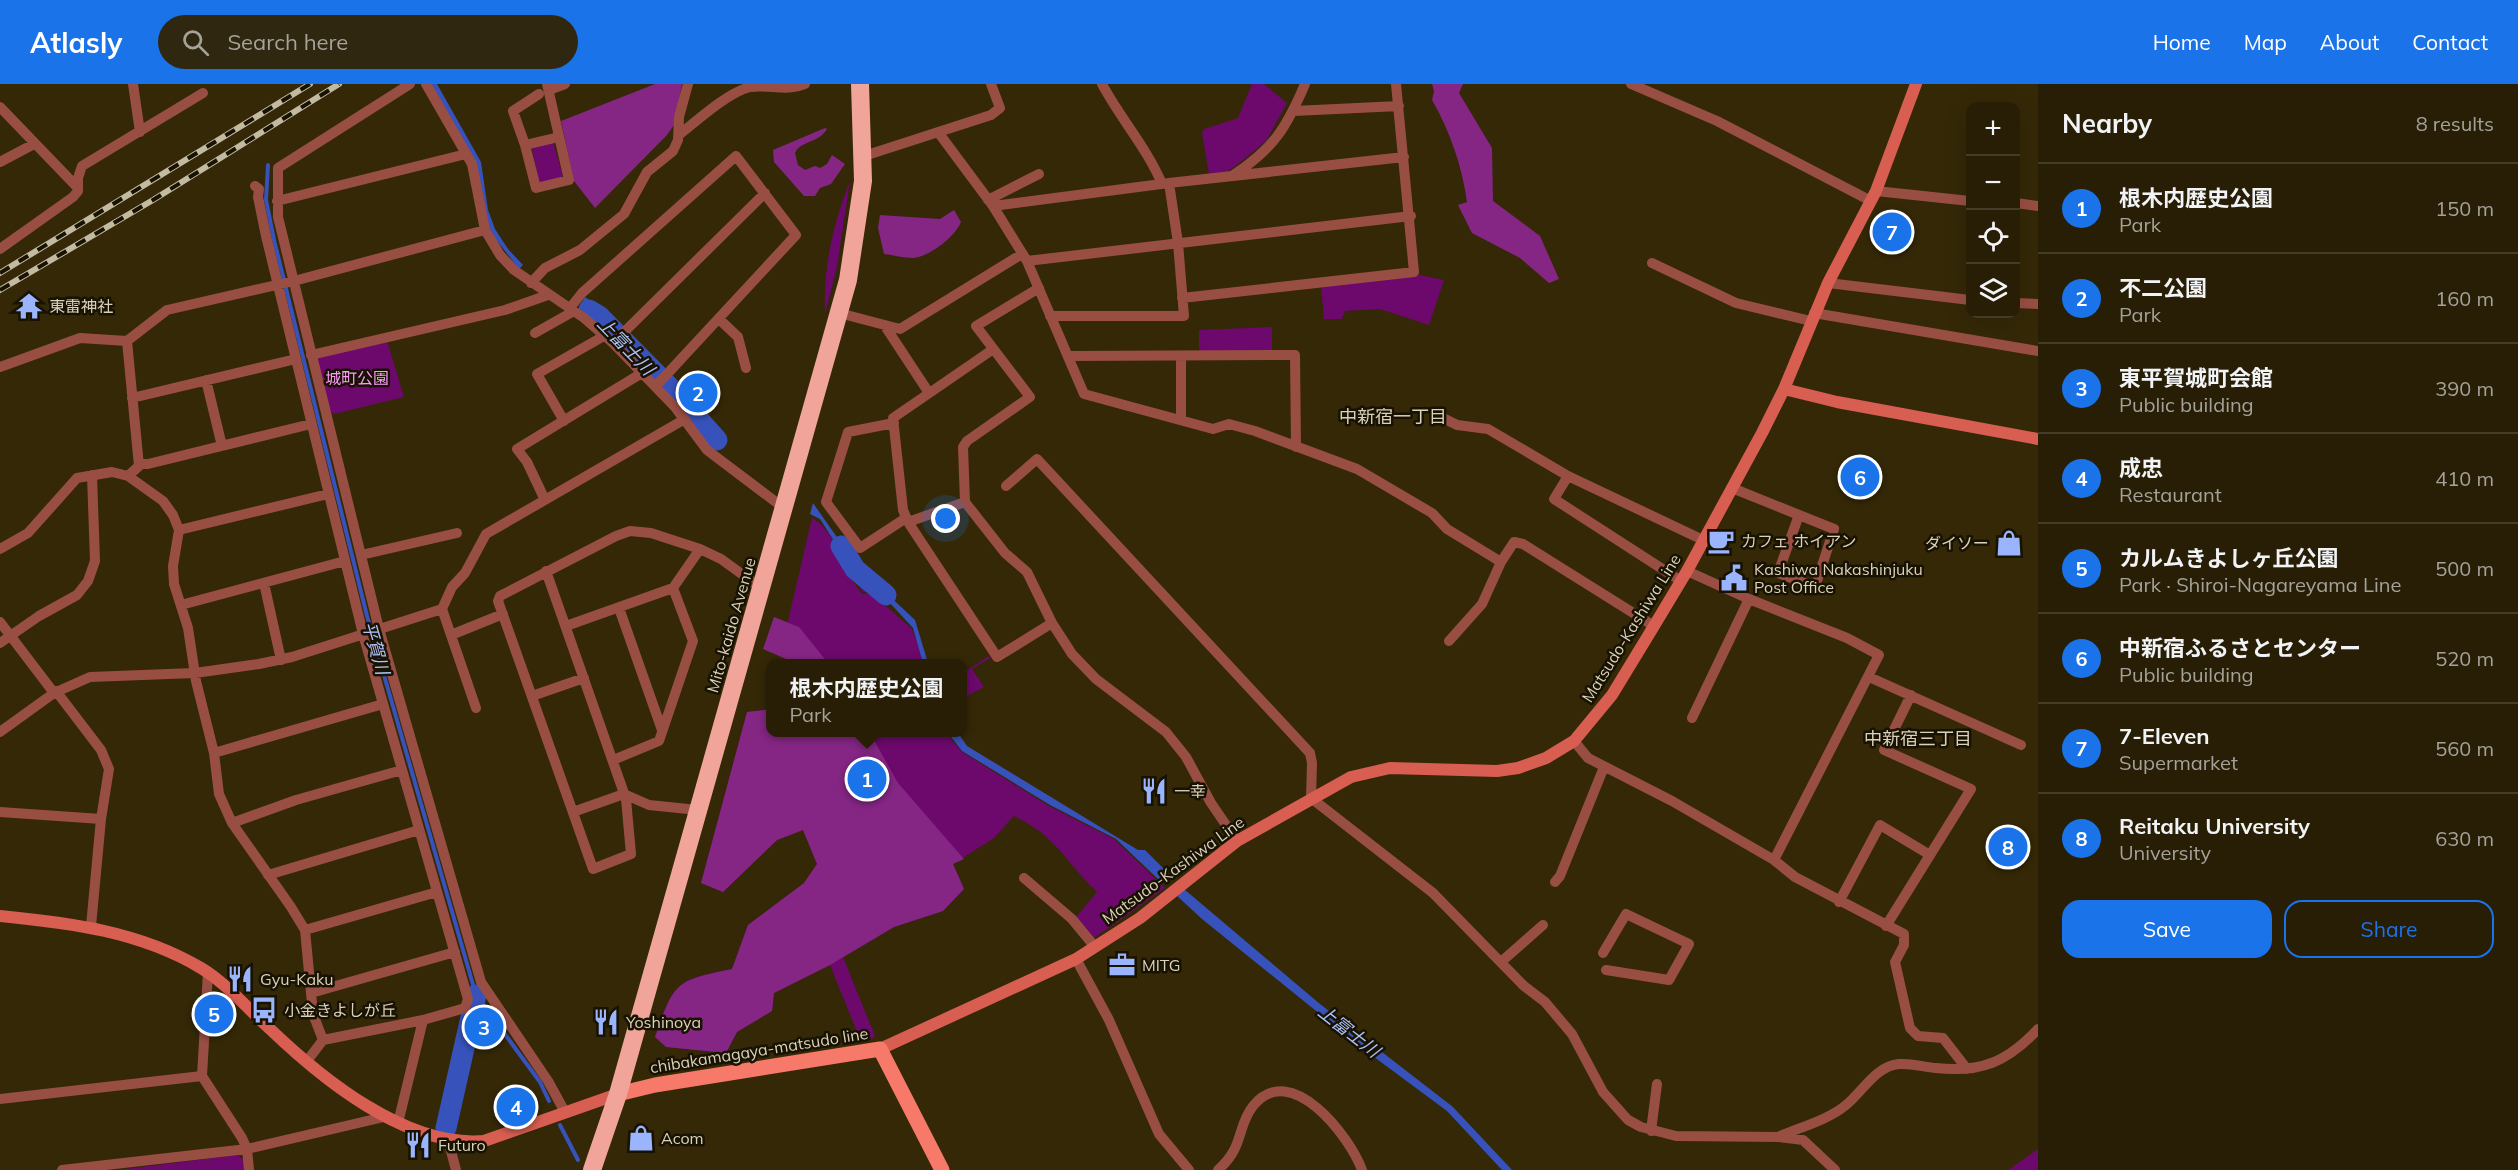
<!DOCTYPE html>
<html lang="en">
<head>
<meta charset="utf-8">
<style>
  body { margin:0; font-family:Mulish,"Noto Sans JP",sans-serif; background:#2f270f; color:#f1f3f6 }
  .controls { position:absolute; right:18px; top:18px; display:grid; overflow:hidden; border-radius:12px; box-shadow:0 6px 24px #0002 }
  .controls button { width:54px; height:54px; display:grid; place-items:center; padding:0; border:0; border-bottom:2px solid #433c27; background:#271e05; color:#f1f3f6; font:30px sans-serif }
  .you { position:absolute; left:946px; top:435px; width:21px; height:21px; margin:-15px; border:4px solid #fff; border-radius:50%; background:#1a73e8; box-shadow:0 0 0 9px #1a73e833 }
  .badge { display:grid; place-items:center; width:39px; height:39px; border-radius:50%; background:#1a73e8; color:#fff; font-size:20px; font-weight:700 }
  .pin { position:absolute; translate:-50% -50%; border:3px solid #fff; box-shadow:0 2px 6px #0006 }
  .popup { position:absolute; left:766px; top:575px; width:201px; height:78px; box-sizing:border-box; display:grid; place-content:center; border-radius:12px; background:#271e05; filter:drop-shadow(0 2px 4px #0005); font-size:20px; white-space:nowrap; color:#a4a29a }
  .popup b { font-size:22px; color:#f1f3f6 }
  .popup::after { content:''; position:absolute; left:50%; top:100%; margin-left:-12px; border:12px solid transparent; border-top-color:#271e05 }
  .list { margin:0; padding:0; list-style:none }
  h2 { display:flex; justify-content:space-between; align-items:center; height:78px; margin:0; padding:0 24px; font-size:26px }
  h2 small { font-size:20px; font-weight:400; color:#a4a29a }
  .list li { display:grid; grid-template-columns:39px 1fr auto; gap:18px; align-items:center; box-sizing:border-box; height:90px; padding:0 24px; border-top:2px solid #433c27 }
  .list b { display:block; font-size:22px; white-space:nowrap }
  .list p { margin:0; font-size:20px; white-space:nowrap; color:#a4a29a }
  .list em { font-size:20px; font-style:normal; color:#a4a29a }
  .actions { display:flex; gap:12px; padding:18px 24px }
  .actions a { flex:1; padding:14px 0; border:2px solid #1a73e8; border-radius:18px; text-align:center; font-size:21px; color:#1a73e8 }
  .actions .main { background:#1a73e8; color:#fff }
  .icon { flex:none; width:33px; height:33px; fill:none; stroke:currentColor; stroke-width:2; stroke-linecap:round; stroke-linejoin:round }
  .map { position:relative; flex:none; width:2038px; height:1086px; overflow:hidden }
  header { display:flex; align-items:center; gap:36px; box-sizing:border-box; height:84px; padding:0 30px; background:#1a73e8; color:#fff }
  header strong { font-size:28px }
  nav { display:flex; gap:33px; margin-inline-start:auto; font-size:21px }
  .search { width:420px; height:54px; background:#2f270f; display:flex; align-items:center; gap:15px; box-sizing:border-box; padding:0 21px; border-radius:33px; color:#a4a29a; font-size:22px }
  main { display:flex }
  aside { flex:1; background:#271e05 }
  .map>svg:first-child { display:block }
  .green { fill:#6d086d }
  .forest { fill:#852684 }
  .water { fill:#3752bb }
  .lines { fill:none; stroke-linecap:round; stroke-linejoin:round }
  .stream { stroke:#3752bb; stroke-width:4 }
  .river { stroke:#3752bb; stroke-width:21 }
  .street { stroke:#994e44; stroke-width:10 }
  .secondary { stroke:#d75e51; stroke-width:12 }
  .primary { stroke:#f6796a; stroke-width:15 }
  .highway { stroke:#f1a59a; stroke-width:18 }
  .rail-casing { stroke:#c3baa2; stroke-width:6 }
  .rail { stroke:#181202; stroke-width:4; stroke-dasharray:11; stroke-linecap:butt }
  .labels { text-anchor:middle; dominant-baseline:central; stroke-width:5; stroke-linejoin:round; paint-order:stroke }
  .poi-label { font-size:16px; fill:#dad1ba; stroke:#181202; text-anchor:start }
  .park-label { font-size:16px; fill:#fa9cf6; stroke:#181202 }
  .street-label { font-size:16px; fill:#dad1ba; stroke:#181202 }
  .water-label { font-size:18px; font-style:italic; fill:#aec2f8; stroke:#181202 }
  .neighbourhood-label { font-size:18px; fill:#dad1ba; stroke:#181202 }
</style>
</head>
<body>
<header>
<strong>Atlasly</strong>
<div class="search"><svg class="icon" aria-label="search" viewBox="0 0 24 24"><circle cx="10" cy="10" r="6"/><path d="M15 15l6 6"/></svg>Search here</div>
<nav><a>Home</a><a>Map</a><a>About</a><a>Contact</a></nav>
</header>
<main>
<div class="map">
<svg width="2038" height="1086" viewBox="0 0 2038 1086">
  <rect width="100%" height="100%" fill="#342807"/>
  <path class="green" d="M1252 0H1264L1287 19 1266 57 1237 81 1223 90H1209L1202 49 1204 45 1238 34Z
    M553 58 563 92 552 98 539 99 532 64Z
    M850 97 837 183 825 230C823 183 833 140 850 97Z
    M1415 190 1444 196 1429 241 1380 225 1345 227 1342 235H1324L1321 202Z
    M1272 243V266L1199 268V246Z
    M387 257 404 313 334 330 328 327 316 277 319 272Z
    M699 287 709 317 698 318 682 301Z
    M812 434C828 443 837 463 846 478L845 486 862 510 871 509 912 545 925 579H795L780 571Z
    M862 478 897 509 882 517 872 507 863 508 846 486Z
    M989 572 990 574 972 585 984 603 963 614V589Z
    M771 625V648L946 649 962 668 1049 722 1114 755 1165 804 1094 854 1076 833 1097 808C1066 778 1055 751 1014 732L994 754 953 780 964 805 943 827 894 843 843 873 875 952 873 954 860 955 830 881 774 909 772 927 737 948 726 969 666 963 655 953C674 898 675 896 732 885L748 841 804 799 817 780 803 746 777 756 723 808 701 799 747 628Z
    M2038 1065V1086H2008Z
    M238 1071 244 1076 245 1086H118Z"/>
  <path class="forest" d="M655 0H682L674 41 667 51 595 124 574 97 561 37Z
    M1432 0H1463L1459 9 1492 64 1493 117 1540 152 1559 195 1549 199 1520 174 1472 149 1458 121 1467 118C1462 82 1450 47 1432 16L1434 7Z
    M825 44 827 45C818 60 801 56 795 69L798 81 805 86 815 82 820 84 827 80 832 71 845 80 831 100 820 104 815 112H804L774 78 773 66Z
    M954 126 961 138C955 153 929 173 913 174 904 174 893 171 884 170L878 144 880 131 940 135Z
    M774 533 799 543 828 579H795L763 565Z
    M771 625V648L870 649 898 699 964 775 953 780 964 805 943 827 894 843 830 881 774 909 772 927 737 948 726 969 666 963 655 953C675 897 675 897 732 885L748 841 804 799 817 780 803 746 777 756 723 808 701 799 747 628Z"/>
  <path class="water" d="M430 0H437L481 78 488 126 495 145 508 165 523 181 519 185 491 149 486 134 480 98Z
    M585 213 603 226 616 240 609 248 579 223Z
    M626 250 660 285 653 291 619 257Z
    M670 296 718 351 710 357 663 302Z
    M813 419 855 479 861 482 854 488 820 435 810 430Z
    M866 490 915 536 928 579H923L913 544 877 505 862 494Z
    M948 649H958L967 662 1138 766H1145L1169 790 1160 797 1116 755 1050 721 962 667Z
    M1184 805 1320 920 1453 1023 1512 1086H1502L1447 1027 1362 964 1202 835 1176 811Z"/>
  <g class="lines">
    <path class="stream" d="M268 81 266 116 274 156 367 532 476 911 540 998 549 1017
      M560 1041 578 1076"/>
    <path class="river" d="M589 226 599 232 676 310 717 356
      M841 462 855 485 886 511
      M446 1044 476 911"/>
    <path class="street" d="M133 0 140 48
      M410 0 278 84V133L379 545 481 898 548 997 565 1028
      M426 0 472 80 485 146 500 171 514 186 584 234 613 259 675 323 707 366 785 425
      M547 0 569 96 536 104 525 61 559 53
      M1102 0C1120 34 1147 64 1162 100
      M1631 0 1717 37 1871 117
      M549 6 565 0
      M0 23 77 103
      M1294 27 1399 22
      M938 48 993 122
      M680 50C698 36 727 9 750 3 768 0 787 8 805 0
      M525 61 513 27 539 10
      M864 72 991 31 1000 24 991 0
      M1404 73 1169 99 993 122 1027 177 1084 310 1213 345 1229 340 1255 347 1357 385 1432 429 1447 445 1501 478
      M0 78 34 60
      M1232 92C1273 65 1286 45 1305 0
      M1876 107 1970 117
      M988 116 1039 90
      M277 117 466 70
      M2016 119 2038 122
      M0 165 73 113 78 107V94L82 82 203 9
      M1027 177 1411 132
      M1652 179 1736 219 1811 237
      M531 199 545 184 580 166 624 130 647 88 673 67 678 56 679 33 688 0
      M1828 199 1970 216
      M1039 204 976 242 1030 313 967 357 963 363 965 418 1005 469 1027 488 1052 539 1072 570 1096 595 1166 648 1186 673 1211 719 1237 757
      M1182 214 1414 188 1396 0
      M2016 219 2038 220
      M570 224 582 209 736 72 796 151 656 302
      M839 229 900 245 1022 170
      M1814 229 2038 267
      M1050 232H1184L1178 159 1169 99
      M719 235 738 253 746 284
      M885 242 929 309
      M535 249 574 227
      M613 259 765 109
      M992 266 893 334 903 426 908 438 997 573 1052 539
      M311 271 505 226 548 211
      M1068 272 1295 271 1296 363
      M1181 272V336
      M0 283 80 254 127 257 167 226 294 197 485 146
      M206 296 222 362
      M132 314 296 275
      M1437 331 1457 341 1488 345 1568 392 1703 456
      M564 337 537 290 604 252
      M894 339 848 348 826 418 860 464 906 434
      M139 380H148L311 340
      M128 392 163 417 173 431 179 446 173 482 174 500 188 544 196 597 214 669 219 710 232 739 291 823 305 846 313 930 323 956 423 936 465 924 468 915 363 550 266 152 258 113 259 105 255 102
      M1568 392 1554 415 1681 497
      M1006 402 1037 375 1310 669 1312 679 1311 714 1433 809 1524 902 1545 918 1572 950 1603 1008 1628 1036 1641 1043 1676 1052 1779 1053 1803 1056 1835 1086
      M1732 404 1834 445 1815 503 1778 489 1799 431
      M545 416 527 378 517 365 642 289
      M908 438 965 418
      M179 446 328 410
      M0 465 28 449 77 394 112 388 128 392 139 382 127 257
      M361 471 457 449
      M546 487 626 715 631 770 593 785 498 517 500 512 616 452 630 447 651 449 700 465 721 475 761 504
      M1687 487 1749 515 1692 634
      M264 499 281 576
      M673 504 700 465
      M1749 515 1847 554 1879 571 1774 776
      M181 521 345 477
      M619 524 662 646
      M442 525 476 624
      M0 538 54 609
      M566 542 673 504 693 557 659 657 613 676
      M451 551 503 530
      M1449 557 1482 520 1501 478 1514 458 1523 460 1654 542
      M0 559 39 532 77 511 88 497 95 477 92 391
      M1869 593 2021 661
      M56 607 101 666 109 685 101 735 91 842
      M532 612 584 594
      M0 648 54 609 90 593 195 589 259 580 292 573 442 525 452 503 465 489 486 450 685 335
      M1574 657 1588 674 1672 717 1774 776 1795 793 1904 850V861L1895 878 1910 944 1918 952 1943 954 1967 985
      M214 669 383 620
      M0 728 101 735
      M573 728 624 710 649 721 698 726
      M232 739 296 716 402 686
      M268 791 419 746
      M1024 794 1072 835 1095 863
      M1555 798 1560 792 1604 683
      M1839 818 1880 741 1930 771
      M1886 842 1971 705 1884 666 1911 611
      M305 846 437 808
      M1603 869 1626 830 1689 860 1669 896 1606 886
      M1076 875 1109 936 1159 1050 1189 1086
      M1501 878 1543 841
      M208 888 202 992 242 1054 247 1065 249 1086
      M311 909 455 868
      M307 977 323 956
      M0 1015 202 992
      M398 1039 423 936
      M1651 1047 1657 1000
      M1780 1052C1801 1043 1828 1036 1846 1021 1863 1007 1876 982 1899 980 1911 979 1924 983 1936 984 1981 989 2007 978 2038 945
      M448 1056 456 1086
      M62 1086 247 1065 384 1033
      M1218 1086C1245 1062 1236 1044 1253 1022 1291 975 1350 1053 1362 1086"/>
    <path class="secondary" d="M1784 305 1837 318 2038 355
      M0 832C70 839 139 847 201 884 226 899 247 924 269 944 322 995 407 1064 484 1057L618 1010
      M880 965 1076 875 1140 834 1237 757 1351 693 1390 684 1497 687 1518 684 1546 674 1574 657 1612 611 1654 542 1687 487 1762 349 1784 305 1828 199 1876 107 1916 0"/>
    <path class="primary" d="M618 1010 655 1001 880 965 942 1086"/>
    <path class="highway" d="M592 1086 618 1010 848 196 863 97 860 0"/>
    <g class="rail-casing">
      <path id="rail" d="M0 189 310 0
        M0 206 153 116 339 0"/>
    </g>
    <use href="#rail" class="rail"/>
  </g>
  <defs>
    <g id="temple-bare" transform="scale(2.07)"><path d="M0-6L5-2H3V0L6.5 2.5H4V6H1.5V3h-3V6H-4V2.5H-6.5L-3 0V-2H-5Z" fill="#9ab5fd" stroke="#181202" stroke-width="2.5" paint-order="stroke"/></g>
    <g id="cafe-bare" transform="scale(2.07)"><path d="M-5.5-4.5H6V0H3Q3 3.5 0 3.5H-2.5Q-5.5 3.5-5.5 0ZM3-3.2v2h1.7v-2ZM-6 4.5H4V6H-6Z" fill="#9ab5fd" stroke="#181202" stroke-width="2.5" paint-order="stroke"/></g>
    <g id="shop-bare" transform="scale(2.07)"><path d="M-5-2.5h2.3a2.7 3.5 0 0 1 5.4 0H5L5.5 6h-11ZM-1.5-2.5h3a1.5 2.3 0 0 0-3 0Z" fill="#9ab5fd" stroke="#181202" stroke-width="2.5" paint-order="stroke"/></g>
    <g id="civic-bare" transform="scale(2.07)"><path d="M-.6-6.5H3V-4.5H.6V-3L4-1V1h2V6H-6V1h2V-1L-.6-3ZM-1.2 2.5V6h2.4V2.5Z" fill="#9ab5fd" stroke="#181202" stroke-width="2.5" paint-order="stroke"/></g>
    <g id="restaurant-bare" transform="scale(2.07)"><path d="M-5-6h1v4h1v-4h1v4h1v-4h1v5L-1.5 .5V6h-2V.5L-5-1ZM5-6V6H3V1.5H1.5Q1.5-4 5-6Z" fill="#9ab5fd" stroke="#181202" stroke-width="2.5" paint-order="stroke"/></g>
    <g id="office-bare" transform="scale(2.07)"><path d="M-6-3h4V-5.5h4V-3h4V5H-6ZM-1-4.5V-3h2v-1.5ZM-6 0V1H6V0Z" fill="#9ab5fd" stroke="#181202" stroke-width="2.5" paint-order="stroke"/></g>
    <g id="bus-bare" transform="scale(2.07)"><path d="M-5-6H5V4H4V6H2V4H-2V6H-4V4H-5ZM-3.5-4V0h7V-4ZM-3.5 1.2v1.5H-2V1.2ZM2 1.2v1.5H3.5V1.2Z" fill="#9ab5fd" stroke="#181202" stroke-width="2.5" paint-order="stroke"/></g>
  </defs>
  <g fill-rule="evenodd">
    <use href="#temple-bare" x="29" y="222"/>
    <use href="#cafe-bare" x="1721" y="457"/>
    <use href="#shop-bare" x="2009" y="459"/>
    <use href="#civic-bare" x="1734" y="494"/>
    <use href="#restaurant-bare" x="1154" y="707"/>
    <use href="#office-bare" x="1122" y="881"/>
    <use href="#restaurant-bare" x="240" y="895"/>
    <use href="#bus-bare" x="264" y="926"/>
    <use href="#restaurant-bare" x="606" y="938"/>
    <use href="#shop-bare" x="641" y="1054"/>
    <use href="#restaurant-bare" x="418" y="1061"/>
  </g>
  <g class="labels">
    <g class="poi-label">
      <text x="49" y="222">東雷神社</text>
      <text x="1741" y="457">カフェ ホイアン</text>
      <text x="1989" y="459" text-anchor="end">ダイソー</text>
      <text x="1754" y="485">Kashiwa Nakashinjuku<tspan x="1754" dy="18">Post Office</tspan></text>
      <text x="1174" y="707">一幸</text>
      <text x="1142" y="881">MITG</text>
      <text x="260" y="895">Gyu-Kaku</text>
      <text x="284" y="926">小金きよしが丘</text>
      <text x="626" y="938">Yoshinoya</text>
      <text x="661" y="1054">Acom</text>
      <text x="438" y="1061">Futuro</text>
    </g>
    <g class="park-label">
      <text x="357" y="294">城町公園</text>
    </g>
    <g class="street-label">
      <text transform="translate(731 541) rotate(-74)">Mito-kaido Avenue</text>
      <text transform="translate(1631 544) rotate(-58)">Matsudo-Kashiwa Line</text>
      <text transform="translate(1173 786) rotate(-36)">Matsudo-Kashiwa Line</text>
      <text transform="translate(759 966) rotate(-9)">chibakamagaya-matsudo line</text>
    </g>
    <g class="water-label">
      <text transform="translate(626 262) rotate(46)">上富士川</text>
      <text transform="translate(376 564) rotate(74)">平賀川</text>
      <text transform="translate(1349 947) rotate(38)">上富士川</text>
    </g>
    <g class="neighbourhood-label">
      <text x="1393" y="332">中新宿一丁目</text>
      <text x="1918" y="654">中新宿三丁目</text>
    </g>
  </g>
</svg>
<div class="controls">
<button>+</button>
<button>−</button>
<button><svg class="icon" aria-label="locate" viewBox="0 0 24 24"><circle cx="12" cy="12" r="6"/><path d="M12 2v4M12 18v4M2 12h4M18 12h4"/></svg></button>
<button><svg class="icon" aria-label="layers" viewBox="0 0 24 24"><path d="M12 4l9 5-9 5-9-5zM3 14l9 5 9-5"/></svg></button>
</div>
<div class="you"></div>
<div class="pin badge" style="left:867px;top:695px">1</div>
<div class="popup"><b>根木内歴史公園</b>Park</div>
<div class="pin badge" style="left:698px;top:309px">2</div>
<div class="pin badge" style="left:484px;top:943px">3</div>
<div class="pin badge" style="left:516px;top:1023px">4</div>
<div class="pin badge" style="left:214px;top:930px">5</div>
<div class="pin badge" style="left:1860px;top:393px">6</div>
<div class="pin badge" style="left:1892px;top:148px">7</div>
<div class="pin badge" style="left:2008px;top:763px">8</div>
</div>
<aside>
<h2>Nearby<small>8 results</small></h2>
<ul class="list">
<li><span class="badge">1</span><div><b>根木内歴史公園</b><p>Park</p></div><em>150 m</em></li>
<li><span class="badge">2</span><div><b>不二公園</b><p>Park</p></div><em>160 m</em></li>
<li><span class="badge">3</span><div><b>東平賀城町会館</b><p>Public building</p></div><em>390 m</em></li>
<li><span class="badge">4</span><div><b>成忠</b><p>Restaurant</p></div><em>410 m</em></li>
<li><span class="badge">5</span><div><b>カルムきよしヶ丘公園</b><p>Park · Shiroi-Nagareyama Line</p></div><em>500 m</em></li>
<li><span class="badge">6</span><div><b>中新宿ふるさとセンター</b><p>Public building</p></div><em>520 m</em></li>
<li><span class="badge">7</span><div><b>7-Eleven</b><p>Supermarket</p></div><em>560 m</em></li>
<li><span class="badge">8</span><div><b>Reitaku University</b><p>University</p></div><em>630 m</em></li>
</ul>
<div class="actions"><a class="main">Save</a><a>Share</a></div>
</aside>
</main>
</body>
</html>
